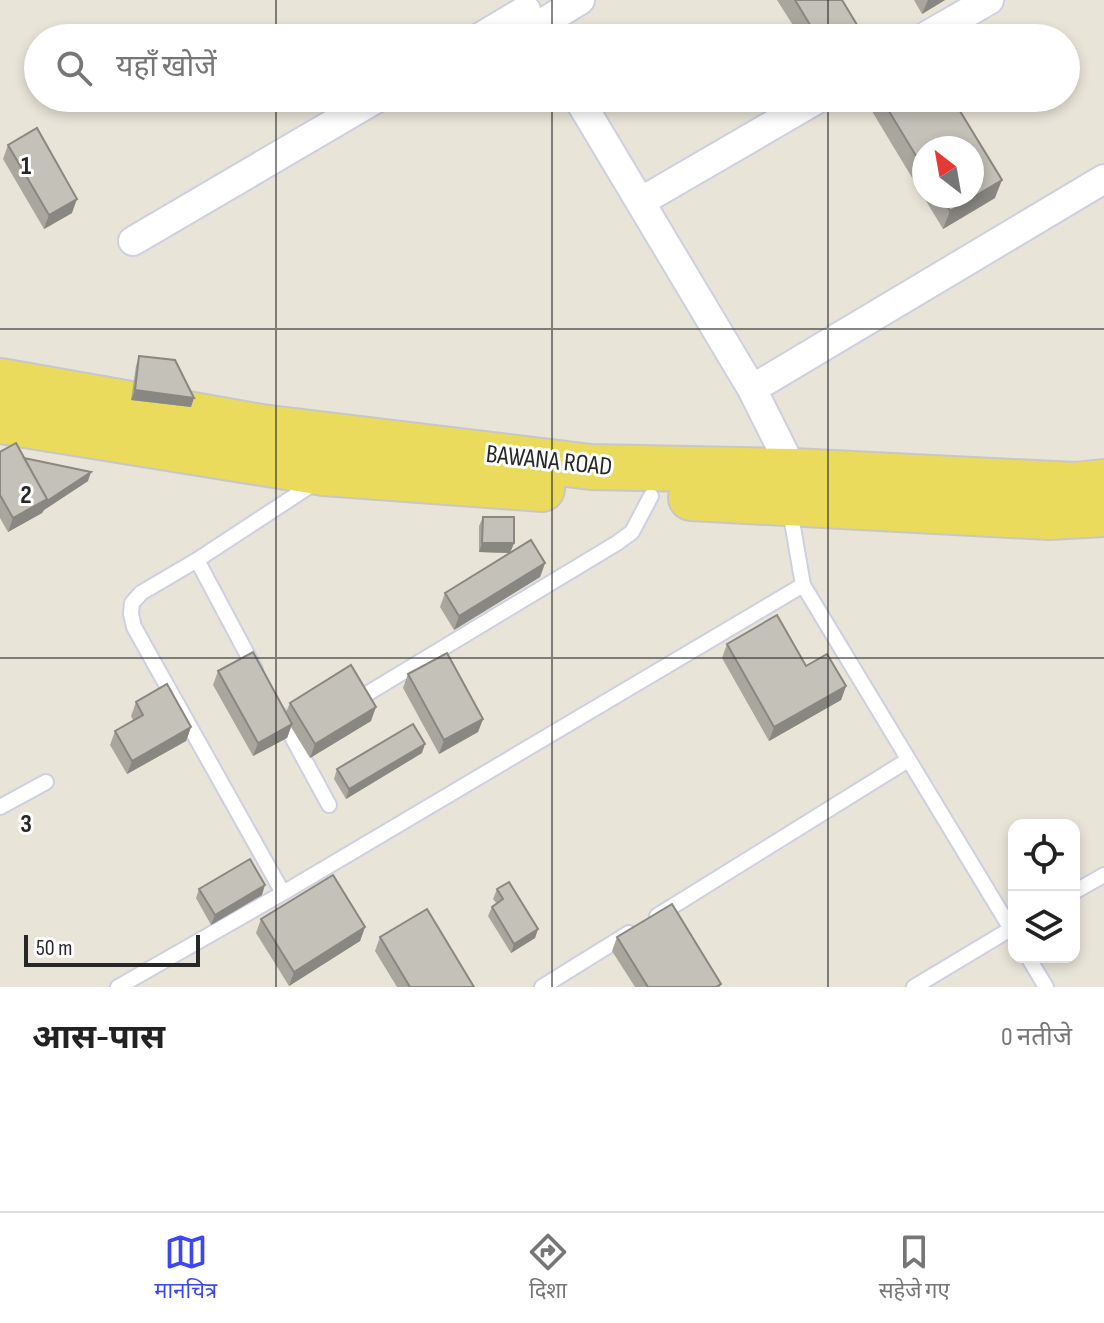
<!DOCTYPE html>
<html lang="hi">
<head>
<meta charset="utf-8">
<style>
  body { margin:0; font-family:"Sofia Sans Condensed","Noto Sans Devanagari",sans-serif; background:#f2f2f2; color:#222 }
  .controls { position:absolute; right:24px; bottom:24px; display:grid; overflow:hidden; border-radius:16px; box-shadow:0 4px 12px #0003 }
  .controls button { width:72px; height:72px; display:grid; place-items:center; padding:0; border:0; border-bottom:2px solid #e0e0e0; background:#fff; color:#222; font:40px sans-serif }
  .compass { position:absolute; left:912px; top:136px; width:72px; height:72px; border-radius:50%; background:#fff; box-shadow:0 4px 12px #0003; rotate:329deg }
  .scale { position:absolute; left:24px; bottom:20px; width:176px; box-sizing:border-box; padding-left:8px; border:4px solid #272727; border-top:0; font-size:22px; line-height:28px; white-space:nowrap; color:#272727; -webkit-text-stroke:6px #fff; paint-order:stroke }
  .list { margin:0; padding:0; list-style:none }
  h2 { display:flex; justify-content:space-between; align-items:center; height:104px; margin:0; padding:0 32px; font-size:34px }
  h2 small { font-size:26px; font-weight:400; color:#767676 }
  .icon { flex:none; width:44px; height:44px; fill:none; stroke:currentColor; stroke-width:2; stroke-linecap:round; stroke-linejoin:round }
  .map { position:relative; flex:none; width:1104px; height:987px; overflow:hidden }
  .search { position:absolute; background:#fff; box-shadow:0 4px 12px #0003; left:24px; right:24px; top:24px; height:88px; display:flex; align-items:center; gap:20px; box-sizing:border-box; padding:0 28px; border-radius:44px; color:#767676; font-size:30px }
  .sheet { height:224px; background:#fff }
  nav { display:flex; justify-content:space-around; align-items:center; box-sizing:border-box; height:112px; border-top:2px solid #e0e0e0; background:#fff; font-size:22px; color:#767676 }
  nav a { display:grid; justify-items:center; gap:4px }
  nav .on { color:#3c47f3 }
  .map>svg:first-child { display:block }
  .lines { fill:none; stroke-linecap:round; stroke-linejoin:round }
  .lane-casing { stroke:#cecfe0; stroke-width:18 }
  .street-casing { stroke:#cecfe0; stroke-width:32 }
  .primary-casing { stroke:#c7c7c7; stroke-width:48 }
  .lane { stroke:#fff; stroke-width:14 }
  .street { stroke:#fff; stroke-width:28 }
  .primary { stroke:#ebdb5c; stroke-width:44 }
  .wall { fill:#a9a69e; fill-rule:evenodd }
  .shaded-wall { fill:#898781 }
  .building { fill:#c4c1b8; stroke:#898781; stroke-width:2 }
  .grid { fill:none; stroke:#272727; stroke-width:2; stroke-opacity:0.55 }
  .labels { text-anchor:middle; dominant-baseline:central; stroke-width:6; stroke-linejoin:round; paint-order:stroke }
  .street-label { font-size:26px; fill:#272727; stroke:#fff }
  .grid-label { font-size:26px; text-anchor:middle; font-weight:bold; fill:#272727; stroke:#fff; stroke-width:6; stroke-linejoin:round; paint-order:stroke }
</style>
</head>
<body>
<div class="map">
<svg width="1104" height="987" viewBox="0 0 1104 987">
  <rect width="100%" height="100%" fill="#e9e4d8"/>
  <g class="lines">
    <g class="lane-casing">
      <path id="lane" d="M790 510 803 585 1014 934
        M197 560 255 669
        M365 695 617 543 632 532 651 496
        M280 715 329 805
        M0 807 46 782
        M1074 892 1104 875
        M283 893 134 627 131 614 132 603 141 593 197 560 316 482
        M657 916 908 760
        M1028 957 1046 987
        M118 987 283 893 803 585
        M542 987 629 933
        M914 987 1014 927"/>
    </g>
    <g class="street-casing">
      <path id="street" d="M536 27 580 0
        M479 38 526 10
        M923 38 989 0
        M578 98 752 389 793 471 791 482
        M640 202 819 98
        M133 241 377 98
        M752 389 1104 179"/>
    </g>
    <g class="primary-casing">
      <path id="primary" d="M0 381 261 427 591 467 793 471 1075 485 1104 482
        M0 421 324 473 542 489
        M691 498 1049 517 1104 514"/>
    </g>
    <use href="#lane" class="lane"/>
    <use href="#street" class="street"/>
    <use href="#primary" class="primary"/>
  </g>
  <path class="wall" d="M777 0H842L865 38H801Z
    M914 0H945L922 14Z
    M864 98H952L995 198 943 229ZM924 148 972 196H924Z
    M8 145 72 213 44 229 3 159Z
    M139 356 191 407 131 400 136 366Z
    M0 452 24 458 88 481 44 510 42 513 8 532 0 518Z
    M483 517 514 543 510 553 479 552V526Z
    M545 563 540 577 454 630 440 607 445 593Z
    M727 644 806 666 846 686 841 700 769 741 722 658Z
    M218 671 286 712 290 703 371 721 310 758 291 727 287 738 253 756 213 685Z
    M408 674 483 719 478 732 439 754 403 688Z
    M136 702 191 727 186 741 127 774 110 745 115 731 133 720 131 716Z
    M422 753 346 799 334 779 337 769Z
    M199 889 262 895 211 925 196 898Z
    M497 889 538 929 535 938 511 953 488 916 492 907 497 904 493 899Z
    M261 919 365 927 360 941 289 986 256 933Z
    M380 937 474 987H397L375 951Z
    M617 937 721 984 720 987H635L612 951Z"/>
  <path class="shaded-wall" d="M928 0H945L922 14Z
    M1002 180 995 198 943 229 950 211Z
    M77 199 72 213 44 229 49 215Z
    M135 390 194 398 191 407 131 400Z
    M91 472 88 481 44 510 42 513 8 532 13 518 47 499Z
    M482 543H514L510 553 479 552Z
    M545 563 540 577 454 630 459 616Z
    M846 686 841 700 769 741 774 727Z
    M376 707 371 721 310 758 315 744Z
    M483 719 478 732 439 754 444 740Z
    M292 724 287 738 253 756 258 743Z
    M191 727 186 741 127 774 132 761Z
    M425 744 422 753 346 799 349 789Z
    M265 885 262 895 211 925 215 915Z
    M365 927 360 941 289 986 294 972Z
    M538 929 535 938 511 953 514 944Z"/>
  <path class="building" d="M795 0H842L865 38H818Z
    M881 98H952L1002 180 950 211 941 196H972V148H924V169Z
    M37 128 77 199 49 215 8 145Z
    M139 356 175 360 194 398 135 390Z
    M16 443 47 499 13 518 0 495V452Z
    M24 458 91 472 47 501V499Z
    M483 517H514V543H482Z
    M531 540 545 563 459 616 445 593Z
    M777 615 806 666 827 654 846 686 774 727 727 644Z
    M253 652 292 724 258 743 218 671Z
    M447 653 483 719 444 740 408 674Z
    M351 665 376 707 315 744 290 703Z
    M167 684 191 727 132 761 115 731 143 715 136 702Z
    M413 724 425 744 349 789 337 769Z
    M250 859 265 885 215 915 199 889Z
    M333 875 365 927 294 972 261 919Z
    M509 882 538 929 514 944 492 907 503 899 497 889Z
    M672 904 721 984 716 987H648L617 937Z
    M427 909 474 987H410L380 937Z"/>
  <path class="grid" d="M276 0V38M552 0V38M828 0V38M276 98V987M552 98V987M828 98V987M0 329H1104M0 658H1104"/>
  <g class="labels">
    <g class="street-label">
      <text transform="translate(549 461) rotate(6)">BAWANA ROAD</text>
    </g>
  </g>
  <g class="grid-label">
    <text x="26" y="174">1</text>
    <text x="26" y="503">2</text>
    <text x="26" y="832">3</text>
  </g>
</svg>
<div class="controls">
<button><svg class="icon" aria-label="locate" viewBox="0 0 24 24"><circle cx="12" cy="12" r="6"/><path d="M12 2v4M12 18v4M2 12h4M18 12h4"/></svg></button>
<button><svg class="icon" aria-label="layers" viewBox="0 0 24 24"><path d="M12 4l9 5-9 5-9-5zM3 14l9 5 9-5"/></svg></button>
</div>
<svg class="compass" viewBox="-18 -18 36 36"><path d="M0-13l5 13h-10z" fill="#e53935"/><path d="M0 13l5-13h-10z" fill="#767676"/></svg>
<div class="scale">50 m</div>
<div class="search"><svg class="icon" aria-label="search" viewBox="0 0 24 24"><circle cx="10" cy="10" r="6"/><path d="M15 15l6 6"/></svg>यहाँ खोजें</div>
</div>
<section class="sheet">
<h2>आस-पास<small>0 नतीजे</small></h2>
<ul class="list">
</ul>
</section>
<nav>
<a class="on"><svg class="icon" aria-label="map" viewBox="0 0 24 24"><path d="M3 6l6-2 6 2 6-2v14l-6 2-6-2-6 2zM9 4v14M15 6v14"/></svg>मानचित्र</a>
<a><svg class="icon" aria-label="directions" viewBox="0 0 24 24"><path d="M12 3l9 9-9 9-9-9zM9 14v-3h6M13 9l2 2-2 2"/></svg>दिशा</a>
<a><svg class="icon" aria-label="saved" viewBox="0 0 24 24"><path d="M7 4h10v16l-5-4-5 4z"/></svg>सहेजे गए</a>
</nav>
</body>
</html>
